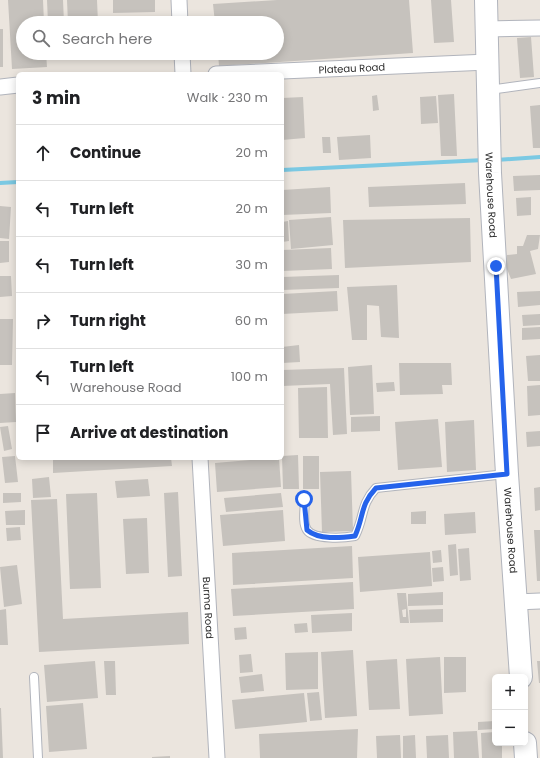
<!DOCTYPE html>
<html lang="en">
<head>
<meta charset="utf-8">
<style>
  body { margin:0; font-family:Poppins,sans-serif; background:#f2f2f2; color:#202124 }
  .controls { position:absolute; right:12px; bottom:12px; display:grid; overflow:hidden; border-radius:6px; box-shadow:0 2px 10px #0003 }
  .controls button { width:36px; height:36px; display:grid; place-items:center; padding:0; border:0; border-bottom:1px solid #e0e0e0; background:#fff; color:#202124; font:20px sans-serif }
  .stop { position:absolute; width:12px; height:12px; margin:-9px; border:3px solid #2563eb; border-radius:50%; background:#fff }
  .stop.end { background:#2563eb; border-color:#fff; box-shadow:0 1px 4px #0008 }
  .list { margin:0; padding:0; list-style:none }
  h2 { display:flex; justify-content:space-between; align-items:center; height:52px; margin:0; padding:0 16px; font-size:17px }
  h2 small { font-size:13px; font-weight:400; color:#757577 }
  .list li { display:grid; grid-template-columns:26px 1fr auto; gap:12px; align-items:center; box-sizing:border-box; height:56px; padding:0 16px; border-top:1px solid #e0e0e0 }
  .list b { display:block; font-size:15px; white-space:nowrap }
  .list p { margin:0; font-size:13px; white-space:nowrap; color:#757577 }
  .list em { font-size:13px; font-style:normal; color:#757577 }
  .icon { flex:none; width:22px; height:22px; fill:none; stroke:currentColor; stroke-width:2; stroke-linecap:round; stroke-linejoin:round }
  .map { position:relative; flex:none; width:540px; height:758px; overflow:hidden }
  .search { position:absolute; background:#fff; box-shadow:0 2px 10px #0003; left:16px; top:16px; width:268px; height:44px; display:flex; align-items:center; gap:10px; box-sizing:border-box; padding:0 14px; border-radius:22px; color:#757577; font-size:15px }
  .panel { position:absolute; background:#fff; box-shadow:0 2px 10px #0003; left:16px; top:72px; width:268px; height:388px; border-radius:6px }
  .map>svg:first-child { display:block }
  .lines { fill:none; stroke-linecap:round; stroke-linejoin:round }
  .stream { stroke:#7bc9e3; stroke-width:4 }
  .building { fill:#c6c2bd; fill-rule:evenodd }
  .lane-casing { stroke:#b1b4bc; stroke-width:10 }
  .street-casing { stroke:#b1b4bc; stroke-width:17 }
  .secondary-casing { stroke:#b1b4bc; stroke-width:24 }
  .lane { stroke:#fff; stroke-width:8 }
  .street { stroke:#fff; stroke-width:15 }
  .secondary { stroke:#fff; stroke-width:22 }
  .route { stroke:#2563eb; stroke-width:5 }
  .labels { text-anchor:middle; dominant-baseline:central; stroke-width:3; stroke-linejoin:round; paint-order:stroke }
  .street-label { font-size:10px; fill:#2a2a2a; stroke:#fff }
</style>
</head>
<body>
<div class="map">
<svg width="540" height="758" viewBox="0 0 540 758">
  <rect width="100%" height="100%" fill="#ebe5de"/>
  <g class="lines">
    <path class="stream" d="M496 160 540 157
      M282 170 484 160
      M0 183 18 182"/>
  </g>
  <path class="building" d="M8 0H43L44 23H23V53H46L47 67 12 69Z
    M47 0H63L64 23H48Z
    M67 0H97L98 23H68Z
    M113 0H155V12L113 13Z
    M277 0H409L413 53 219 66 218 53H277V23H215L213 4Z
    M431 0H451L454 42 434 43Z
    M0 29H3V67H0Z
    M531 37 534 77 520 78 517 38Z
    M50 53H66V60H50Z
    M454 94 457 156H441L438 95Z
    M377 95 379 110 373 111 372 96Z
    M436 96 438 123 421 124 420 97Z
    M303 97 305 138 282 140V98Z
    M540 105V148H533L530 106Z
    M370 135 371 158 339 160 337 137Z
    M322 137H330L331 153H323Z
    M540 175V190L514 191 513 176Z
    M465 183 466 204 369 207 368 187Z
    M330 187 331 213 282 215V190Z
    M531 197V215L517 216 516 198Z
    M0 206 11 207 9 239 0 238Z
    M331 217 333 245 291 249 289 220Z
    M470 218 471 262 345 268 343 220Z
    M288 221 289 241 282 242V222Z
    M527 235H540L538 249 530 251 536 274 511 279 505 264 507 255 517 254V246H523Z
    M0 241H9V262L0 263Z
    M331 248 332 269 282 271V250Z
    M339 275V288L282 290V277Z
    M0 276H11L12 296 0 297Z
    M397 285 399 338 381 337 379 306 367 305V340H352L347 287Z
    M337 291 338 311 282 314V294Z
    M540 291V305L518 307 517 292Z
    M540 314V325L523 326 522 315Z
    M0 319H13L12 365H0Z
    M540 327V339L522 340V328Z
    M299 345 300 362 282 363V347Z
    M540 355V381H528L526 356Z
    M399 363H451L452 385H442L443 394 400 395Z
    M372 365 374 414 350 415 348 367Z
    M344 368 347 434 333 435 330 384 282 386V370Z
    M394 382 395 391 377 392 376 383Z
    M540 385V415L528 416 527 386Z
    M327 387 328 438H299L298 388Z
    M15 393 16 422 0 423V394Z
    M380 416V431L351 432V417Z
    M438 419 442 467 398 470 395 422Z
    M474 420 476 470 447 472 445 422Z
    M8 426 12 449 4 451 0 427Z
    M540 431V446L527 447 526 432Z
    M298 455 299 489H283L282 456Z
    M15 456 18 482 5 483 2 457Z
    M303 456H319V489H303Z
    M53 458H171L172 466 53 473Z
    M275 458H279L281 487 217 492 215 463Z
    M351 471 353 531 322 532 320 472Z
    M49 477 51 497 33 498 32 479Z
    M148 479 150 496 117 498 115 481Z
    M540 487V510L535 511 534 488Z
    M178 492 182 576 168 577 164 493Z
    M3 493H21V502L3 503Z
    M97 493 101 588 70 589 66 494Z
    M281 493 283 507 226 512 224 498Z
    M57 499 63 619 188 612 189 644 39 652 31 500Z
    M25 510V525H6L5 511Z
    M283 510 285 541 223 546 220 515Z
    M426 511V524H411V512Z
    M475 512 476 533 445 535 444 514Z
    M147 518 149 573 126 574 123 519Z
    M20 527 21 540 7 541 6 528Z
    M534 530H540V581H537Z
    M456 544 458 575 450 576 448 545Z
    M352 546 353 578 233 585 232 553Z
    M469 548 471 580 460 581 458 549Z
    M441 550 442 562 433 563 432 551Z
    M430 552 432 586 360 592 358 557Z
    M17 565 22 604 4 607 0 567Z
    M443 567 444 581 433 582 432 568Z
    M353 582 354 609 233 616 231 589Z
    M443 592V605L408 606V594Z
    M397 593H406L409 623H400ZM406 609V617H403L402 610Z
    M6 609 8 645H0V610Z
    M443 609V622L410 623 409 610Z
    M352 613V631L312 633 311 615Z
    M307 623 308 632 295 633 294 624Z
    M246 627 247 639 235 640 234 628Z
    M353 650 357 716 325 718 321 652Z
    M318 652V689L286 690 285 653Z
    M251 654 253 672 240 673 239 655Z
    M440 657 443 714 409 716 406 659Z
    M444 657H466V692L444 693Z
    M397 659 400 709 369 710 366 661Z
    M95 661 98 698 47 702 44 665Z
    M104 661H115L116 695H106Z
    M537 661H540V683H539Z
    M262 674 264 691 241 693 239 677Z
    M319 692 322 720 310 721 307 693Z
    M304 693 307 722 235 729 232 700Z
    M83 703 87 749 49 752 46 706Z
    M0 708H1L3 758H0Z
    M495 721V729L478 730V722Z
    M358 729 357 758H260L259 734Z
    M477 731 479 758H454L453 732Z
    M495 732V743H502V758H482L481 733Z
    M400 735 401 758H377L376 736Z
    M415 735 416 758H403V736Z
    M448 735 449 758H427L426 736Z
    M170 756V758H152V757Z"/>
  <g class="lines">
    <g class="lane-casing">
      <path id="lane" d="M489 90 540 83
        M305 499C305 508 302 523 307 530 314 540 344 538 355 536 365 516 360 505 376 488L506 474
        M34 677 38 758"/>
    </g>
    <g class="street-casing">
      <g id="street">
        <path d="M179 0 180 23"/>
        <path d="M487 29 540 28"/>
        <path d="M182 53 183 74"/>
        <path id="s1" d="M216 74 488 62"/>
        <path d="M0 87 18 85"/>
        <path id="s2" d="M200 458 217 758"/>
        <path d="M516 602 540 601"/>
      </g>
    </g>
    <g class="secondary-casing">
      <g id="secondary">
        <path id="s3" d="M486 0 490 173 507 474 521 677"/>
        <path d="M525 743 526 758"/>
      </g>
    </g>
    <use href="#lane" class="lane"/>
    <use href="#street" class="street"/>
    <use href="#secondary" class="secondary"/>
  </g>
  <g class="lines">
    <path class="route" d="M304 499 307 530C319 540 340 538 355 536 364 516 360 505 376 488L507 474 496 266"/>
  </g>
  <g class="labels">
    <g class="street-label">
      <text stroke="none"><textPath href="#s1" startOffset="136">Plateau Road</textPath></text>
      <text stroke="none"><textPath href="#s3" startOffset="195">Warehouse Road</textPath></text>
      <text stroke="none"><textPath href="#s3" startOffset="531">Warehouse Road</textPath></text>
      <text stroke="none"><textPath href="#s2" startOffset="150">Burma Road</textPath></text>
    </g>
  </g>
</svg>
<div class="controls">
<button>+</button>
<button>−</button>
</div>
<div class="stop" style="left:304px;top:499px"></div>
<div class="stop end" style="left:496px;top:266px"></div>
<div class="search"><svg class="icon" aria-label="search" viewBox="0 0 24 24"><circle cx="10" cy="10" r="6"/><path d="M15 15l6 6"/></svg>Search here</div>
<section class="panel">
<h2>3 min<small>Walk · 230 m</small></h2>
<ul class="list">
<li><svg class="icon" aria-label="ahead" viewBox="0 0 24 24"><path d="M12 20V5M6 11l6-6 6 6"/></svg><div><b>Continue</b></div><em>20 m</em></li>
<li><svg class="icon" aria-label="left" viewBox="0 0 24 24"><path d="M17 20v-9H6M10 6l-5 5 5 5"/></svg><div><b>Turn left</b></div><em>20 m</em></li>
<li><svg class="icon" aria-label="left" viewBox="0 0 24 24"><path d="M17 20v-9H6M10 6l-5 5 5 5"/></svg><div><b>Turn left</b></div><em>30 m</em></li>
<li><svg class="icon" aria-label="right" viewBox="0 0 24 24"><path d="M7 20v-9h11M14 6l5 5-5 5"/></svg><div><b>Turn right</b></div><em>60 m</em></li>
<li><svg class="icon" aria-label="left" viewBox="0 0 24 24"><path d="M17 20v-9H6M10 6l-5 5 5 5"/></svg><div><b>Turn left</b><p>Warehouse Road</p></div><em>100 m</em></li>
<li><svg class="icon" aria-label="arrive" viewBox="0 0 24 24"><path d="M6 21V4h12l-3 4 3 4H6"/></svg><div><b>Arrive at destination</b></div></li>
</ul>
</section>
</div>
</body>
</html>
